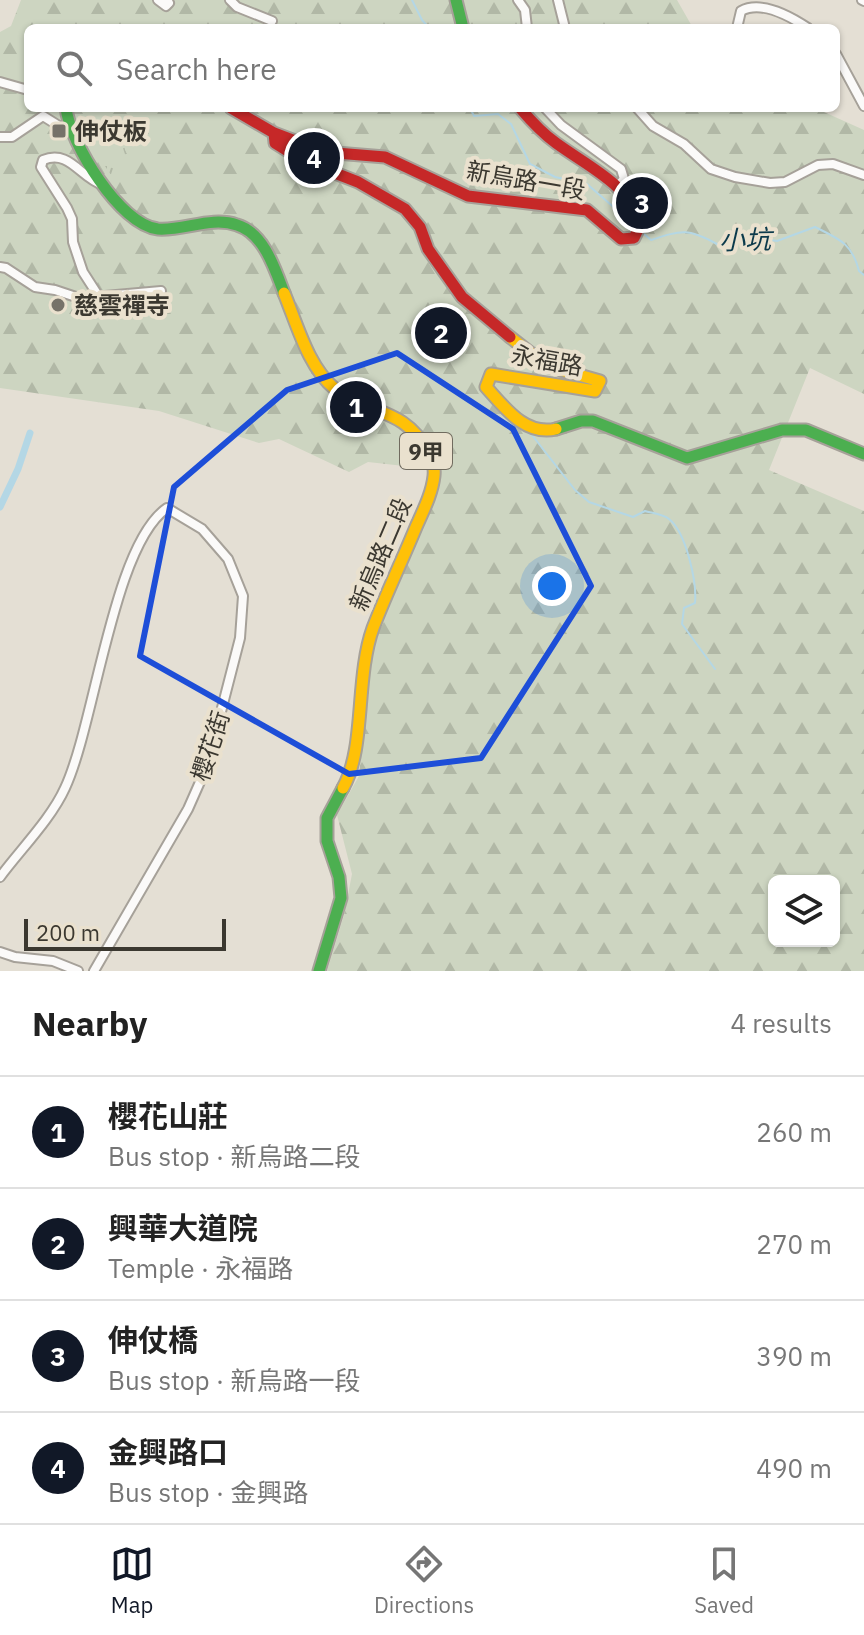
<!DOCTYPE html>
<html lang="en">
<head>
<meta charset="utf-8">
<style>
  body { margin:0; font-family:"IBM Plex Sans","Noto Sans TC",sans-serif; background:#f6f6f6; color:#222 }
  .controls { position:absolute; right:24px; bottom:24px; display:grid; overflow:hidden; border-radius:12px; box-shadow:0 2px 6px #0004 }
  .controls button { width:72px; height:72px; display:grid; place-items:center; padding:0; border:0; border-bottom:2px solid #e0e0e0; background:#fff; color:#222; font:40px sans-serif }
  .scale { position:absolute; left:24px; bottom:20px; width:202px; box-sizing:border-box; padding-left:8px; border:4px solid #3b3830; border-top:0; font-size:22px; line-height:28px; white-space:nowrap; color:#3b3830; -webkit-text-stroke:6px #eae1ce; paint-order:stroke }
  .you { position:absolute; left:552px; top:586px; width:28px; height:28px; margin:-20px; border:6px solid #fff; border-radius:50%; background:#1a73e8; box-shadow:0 0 0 12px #1a73e833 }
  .badge { display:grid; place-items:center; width:52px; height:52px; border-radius:50%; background:#111827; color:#fff; font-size:26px; font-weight:700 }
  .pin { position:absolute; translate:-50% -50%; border:4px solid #fff; box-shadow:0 2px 8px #0006 }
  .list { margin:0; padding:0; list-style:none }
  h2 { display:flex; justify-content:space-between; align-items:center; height:104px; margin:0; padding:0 32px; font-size:34px }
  h2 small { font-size:26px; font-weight:400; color:#767676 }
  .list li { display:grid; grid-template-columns:52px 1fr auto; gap:24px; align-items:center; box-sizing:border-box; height:112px; padding:0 32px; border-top:2px solid #e0e0e0 }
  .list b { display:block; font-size:30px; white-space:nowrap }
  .list p { margin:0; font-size:26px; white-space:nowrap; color:#767676 }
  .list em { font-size:26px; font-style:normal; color:#767676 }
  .icon { flex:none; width:44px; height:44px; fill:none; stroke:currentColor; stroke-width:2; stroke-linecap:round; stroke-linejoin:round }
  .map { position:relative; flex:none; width:864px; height:971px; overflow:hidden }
  .search { position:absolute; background:#fff; box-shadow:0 2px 6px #0004; left:24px; right:24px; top:24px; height:88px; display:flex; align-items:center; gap:20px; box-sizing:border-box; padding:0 28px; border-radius:12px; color:#767676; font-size:30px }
  .sheet { height:552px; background:#fff }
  nav { display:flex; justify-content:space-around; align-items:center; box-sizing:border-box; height:112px; border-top:2px solid #e0e0e0; background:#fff; font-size:22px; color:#767676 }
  nav a { display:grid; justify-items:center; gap:4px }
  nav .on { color:#111827 }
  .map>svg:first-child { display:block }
  .forest { fill:url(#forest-firs); fill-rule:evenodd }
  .park { fill:url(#park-tufts) }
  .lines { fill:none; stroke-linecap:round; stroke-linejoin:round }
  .stream { stroke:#b4d7e5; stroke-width:2 }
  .canal { stroke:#b4d7e5; stroke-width:7 }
  .street-casing { stroke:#a6a199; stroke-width:12 }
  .fast-casing { stroke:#a6a199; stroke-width:15 }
  .slow-casing { stroke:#a6a199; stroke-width:15 }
  .jam-casing { stroke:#a6a199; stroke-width:15 }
  .street { stroke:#fbfaf9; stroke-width:8 }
  .fast { stroke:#4caf50; stroke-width:11 }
  .slow { stroke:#ffc107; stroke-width:11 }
  .jam { stroke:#c62828; stroke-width:11 }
  .marked { fill:none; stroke:#1d4ed8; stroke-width:6; stroke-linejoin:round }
  .poi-dot { fill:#767269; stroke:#eae1ce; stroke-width:3 }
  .labels { text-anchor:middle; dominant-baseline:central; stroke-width:8; stroke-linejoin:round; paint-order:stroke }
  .shield { fill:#eae1ce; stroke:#706b5f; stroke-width:2 }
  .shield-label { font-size:22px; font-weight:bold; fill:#3b3830 }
  .poi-label { font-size:24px; font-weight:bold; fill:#3b3830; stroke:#eae1ce; text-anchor:start }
  .street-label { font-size:24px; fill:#3b3830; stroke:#eae1ce }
  .water-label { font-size:26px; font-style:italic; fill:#0c3a4b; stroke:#eae1ce }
</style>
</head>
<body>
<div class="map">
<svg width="864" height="971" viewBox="0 0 864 971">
  <defs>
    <pattern id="forest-firs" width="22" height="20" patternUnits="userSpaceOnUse" patternTransform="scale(2)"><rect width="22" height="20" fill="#cdd5c1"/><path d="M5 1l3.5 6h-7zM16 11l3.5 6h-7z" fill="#b1b8a6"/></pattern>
    <pattern id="park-tufts" width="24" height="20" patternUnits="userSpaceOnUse" patternTransform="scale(2)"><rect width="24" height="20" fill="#cdd5c1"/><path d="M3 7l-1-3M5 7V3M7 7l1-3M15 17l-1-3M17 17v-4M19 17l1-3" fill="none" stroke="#b1b8a6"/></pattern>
  </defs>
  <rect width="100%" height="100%" fill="#e4dfd4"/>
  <path class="forest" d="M21 0H677L693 28H28V108H815L864 130V394L810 368 769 470 864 511V971H327L344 915 352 874 337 815 359 776 368 673 377 636 415 532 441 478 438 461 429 451 411 457 404 466 368 462 349 472 279 439 259 443 159 411 0 388V32L11 26ZM774 881H834V941H774Z"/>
  <path class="park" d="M96 132 124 146 127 157 113 178 83 133Z"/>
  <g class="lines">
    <path class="stream" d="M412 0 422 20 429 28
      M470 108 474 116 498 114 511 124 530 164 555 177 587 184 633 224
      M644 234 651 240C682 230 688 228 717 244L749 237 777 241 815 227C839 239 852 243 859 271L864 275
      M484 395 512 424 532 435 575 490 589 502 633 517 645 511C652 513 663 514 669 519 686 532 697 582 695 603L684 608 682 624 715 669"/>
    <path class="canal" d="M0 507 18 469 30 433"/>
    <g class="street-casing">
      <path id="street" d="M158 0 166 6 169 3 167 0
        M230 0 237 7 272 21
        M518 0 525 10 527 28
        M558 0 565 28
        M862 0 864 1
        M737 28 741 11C761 0 790 16 808 28
        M836 54 864 106
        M0 82 28 90
        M545 108 561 125 621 169 624 179 618 185
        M637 108 653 126 684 144 711 169 735 177 770 183 785 182 818 165 833 164 864 175
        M0 137H12L43 116 59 126 69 128
        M0 267 6 268 35 287 55 290 82 299 101 300 83 272 73 242 72 219 67 208 41 167 43 160C70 149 80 178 103 185
        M101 300 105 296 161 291
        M0 877C20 850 51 819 65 788 95 724 113 545 167 508L202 529 228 559 243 596 240 638 207 766 188 809 94 971
        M0 952 15 957 53 961 78 971"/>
    </g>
    <g class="fast-casing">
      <path id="fast" d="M456 0 463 28
        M66 108C70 143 120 225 158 229 184 231 211 216 237 225 264 233 275 269 284 293
        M556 429 581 421H593L687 458 782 430H806L864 454
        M319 971 341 898 339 877 327 841V818L343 788"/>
    </g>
    <g class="slow-casing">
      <path id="slow" d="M284 293C297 324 308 367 335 389 368 415 404 406 429 453 433 460 435 467 434 476 432 494 423 511 416 527 402 561 386 594 373 628 355 678 366 747 343 788
        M510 337 547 366 600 381 595 391 491 374 486 387C505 408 525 436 556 429"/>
    </g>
    <g class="jam-casing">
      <path id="jam" d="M231 108 274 133 324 152 385 157 468 196 587 210 621 239 634 238 642 221C624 182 589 167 556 143 542 133 531 121 520 108
        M274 133 275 143 304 161 358 182 405 209 420 227 428 249 462 297 510 337"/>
    </g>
    <use href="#street" class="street"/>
    <use href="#fast" class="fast"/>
    <use href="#slow" class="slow"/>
    <use href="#jam" class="jam"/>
  </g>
  <path class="marked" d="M397 353 513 429 591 586 481 758 349 774 140 656 174 487 287 390Z"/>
  <g class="poi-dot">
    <rect x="51" y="123" width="16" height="16" rx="4"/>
    <circle cx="58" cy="305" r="8"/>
  </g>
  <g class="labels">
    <rect class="shield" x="400" y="433" width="52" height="36" rx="6"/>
    <g class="shield-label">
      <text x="426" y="451">9甲</text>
    </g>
    <g class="poi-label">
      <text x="75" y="131">伸仗板</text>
      <text x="74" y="305">慈雲禪寺</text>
    </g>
    <g class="street-label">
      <text transform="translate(526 180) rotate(10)">新烏路一段</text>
      <text transform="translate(547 360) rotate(10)">永福路</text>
      <text transform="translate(380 554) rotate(-67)">新烏路二段</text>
      <text transform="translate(210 746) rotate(-72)">櫻花街</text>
    </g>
    <g class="water-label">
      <text transform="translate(745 239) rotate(-1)">小坑</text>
    </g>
  </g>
</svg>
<div class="controls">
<button><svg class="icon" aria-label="layers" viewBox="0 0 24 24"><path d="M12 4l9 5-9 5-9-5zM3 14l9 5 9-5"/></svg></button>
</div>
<div class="scale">200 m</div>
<div class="you"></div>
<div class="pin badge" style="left:356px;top:407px">1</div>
<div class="pin badge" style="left:441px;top:333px">2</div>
<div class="pin badge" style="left:642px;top:203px">3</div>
<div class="pin badge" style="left:314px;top:158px">4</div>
<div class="search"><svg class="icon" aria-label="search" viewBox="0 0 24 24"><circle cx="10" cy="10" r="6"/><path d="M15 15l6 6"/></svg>Search here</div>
</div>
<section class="sheet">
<h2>Nearby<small>4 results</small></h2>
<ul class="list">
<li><span class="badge">1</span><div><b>櫻花山莊</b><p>Bus stop · 新烏路二段</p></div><em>260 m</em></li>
<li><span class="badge">2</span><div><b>興華大道院</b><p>Temple · 永福路</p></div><em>270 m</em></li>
<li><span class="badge">3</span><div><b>伸仗橋</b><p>Bus stop · 新烏路一段</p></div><em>390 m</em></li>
<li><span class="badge">4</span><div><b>金興路口</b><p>Bus stop · 金興路</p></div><em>490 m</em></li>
</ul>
</section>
<nav>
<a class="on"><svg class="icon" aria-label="map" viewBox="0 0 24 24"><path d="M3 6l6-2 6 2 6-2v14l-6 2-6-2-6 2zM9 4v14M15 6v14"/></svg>Map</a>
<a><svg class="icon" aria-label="directions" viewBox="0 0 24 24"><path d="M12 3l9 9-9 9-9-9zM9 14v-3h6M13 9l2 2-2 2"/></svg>Directions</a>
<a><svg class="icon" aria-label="saved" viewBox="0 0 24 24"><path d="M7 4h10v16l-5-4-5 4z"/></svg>Saved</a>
</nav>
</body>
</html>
